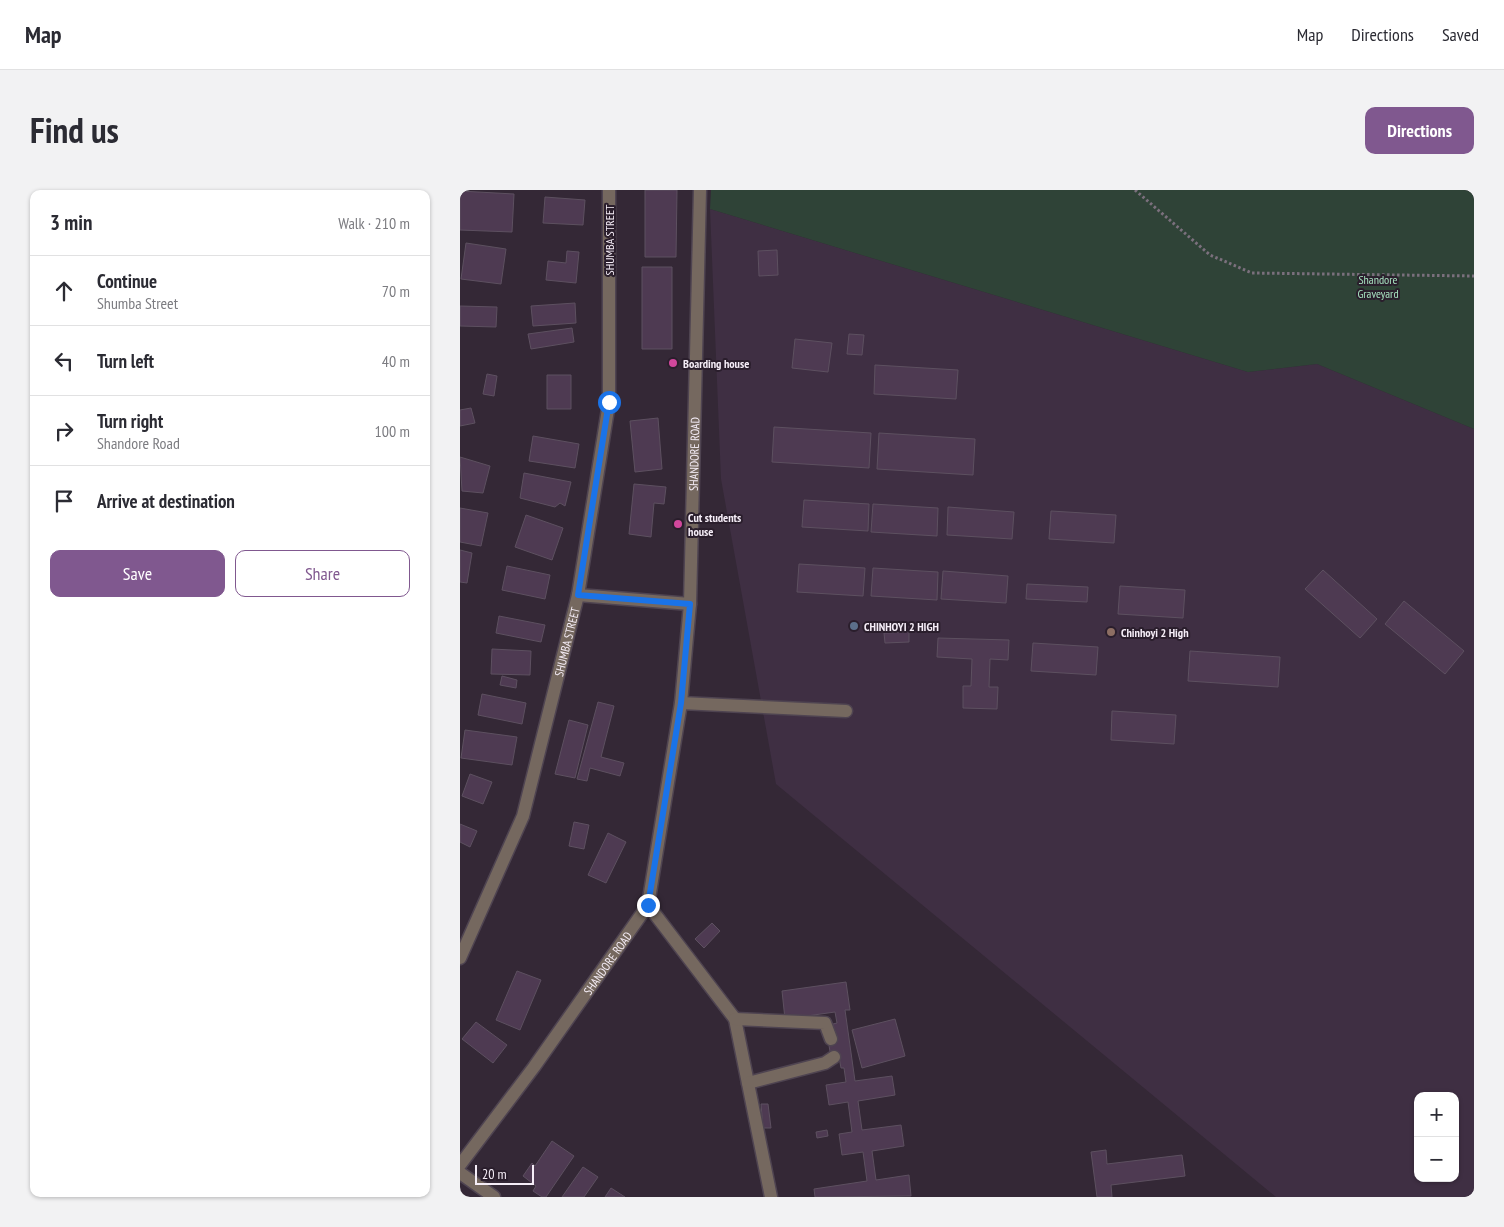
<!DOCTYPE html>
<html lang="en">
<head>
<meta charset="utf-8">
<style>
  body { margin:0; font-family:"PT Sans Narrow",sans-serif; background:#f2f2f3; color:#2b2b33 }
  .controls { position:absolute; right:15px; bottom:15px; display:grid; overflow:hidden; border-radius:10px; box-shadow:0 1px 4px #0004 }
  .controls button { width:45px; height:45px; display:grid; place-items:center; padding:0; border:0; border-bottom:1px solid #e1e1e2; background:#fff; color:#2b2b33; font:25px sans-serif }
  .scale { position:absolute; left:15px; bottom:12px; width:59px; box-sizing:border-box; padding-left:5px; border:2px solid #f5edf7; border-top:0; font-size:14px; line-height:18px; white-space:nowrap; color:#f5edf7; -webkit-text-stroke:4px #2a1e2c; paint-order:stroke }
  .stop { position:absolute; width:15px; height:15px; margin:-11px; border:4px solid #1a73e8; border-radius:50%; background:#fff }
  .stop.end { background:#1a73e8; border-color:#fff; box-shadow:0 1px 5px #0008 }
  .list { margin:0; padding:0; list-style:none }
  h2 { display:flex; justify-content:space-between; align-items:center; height:65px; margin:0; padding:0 20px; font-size:21px }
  h2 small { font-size:16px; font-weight:400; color:#7c7c81 }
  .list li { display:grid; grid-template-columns:32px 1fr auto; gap:15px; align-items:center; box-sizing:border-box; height:70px; padding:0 20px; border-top:1px solid #e1e1e2 }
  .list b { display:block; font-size:19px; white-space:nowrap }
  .list p { margin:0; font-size:16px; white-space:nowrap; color:#7c7c81 }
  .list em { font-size:16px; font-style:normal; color:#7c7c81 }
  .actions { display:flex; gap:10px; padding:15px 20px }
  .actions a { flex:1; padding:11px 0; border:1px solid #80588f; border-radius:10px; text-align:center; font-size:18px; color:#80588f }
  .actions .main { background:#80588f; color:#fff }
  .icon { flex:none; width:28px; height:28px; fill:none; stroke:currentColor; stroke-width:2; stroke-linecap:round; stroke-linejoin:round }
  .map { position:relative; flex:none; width:1014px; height:1007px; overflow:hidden; border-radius:10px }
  header { display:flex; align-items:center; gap:30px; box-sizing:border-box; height:70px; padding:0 25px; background:#fff; border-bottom:1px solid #e1e1e2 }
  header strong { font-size:24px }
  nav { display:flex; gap:28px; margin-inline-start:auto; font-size:18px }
  .intro { display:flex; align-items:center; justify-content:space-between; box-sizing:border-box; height:120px; padding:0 30px }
  h1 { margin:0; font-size:35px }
  .button { padding:12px 22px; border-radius:10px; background:#80588f; color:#fff; font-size:18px; font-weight:700 }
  main { display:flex; gap:30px; padding:0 30px }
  aside { flex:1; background:#fff; border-radius:10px; box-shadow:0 1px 4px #0004 }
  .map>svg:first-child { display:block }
  .built { fill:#3f2f43; fill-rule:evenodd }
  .green { fill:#2f4337 }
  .building { fill:#4e3a52; stroke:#5d5060 }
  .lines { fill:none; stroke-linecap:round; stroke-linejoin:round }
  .minor-casing { stroke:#4f4451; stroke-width:15 }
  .path { stroke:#7b707d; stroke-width:3; stroke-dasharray:2.5 2.5; stroke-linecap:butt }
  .minor { stroke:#75685f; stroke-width:12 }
  .route { stroke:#1a73e8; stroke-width:6 }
  .hotel-dot { fill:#d1479c; stroke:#2a1e2c; stroke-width:2 }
  .service-dot { fill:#5c6f8a; stroke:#2a1e2c; stroke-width:2 }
  .education-dot { fill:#8d6e63; stroke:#2a1e2c; stroke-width:2 }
  .labels { text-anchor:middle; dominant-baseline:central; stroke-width:4; stroke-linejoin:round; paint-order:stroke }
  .street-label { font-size:12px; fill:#f5edf7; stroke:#2a1e2c }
  .park-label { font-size:12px; fill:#a7e3c0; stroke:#2a1e2c }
  .poi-label { font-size:12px; font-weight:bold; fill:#f5edf7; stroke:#2a1e2c; text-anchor:start }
</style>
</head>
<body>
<header>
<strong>Map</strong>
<nav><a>Map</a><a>Directions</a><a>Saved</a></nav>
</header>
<div class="intro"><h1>Find us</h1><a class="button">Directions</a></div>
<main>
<aside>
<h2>3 min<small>Walk · 210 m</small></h2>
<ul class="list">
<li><svg class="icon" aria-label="ahead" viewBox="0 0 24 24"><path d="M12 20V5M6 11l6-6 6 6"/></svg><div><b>Continue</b><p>Shumba Street</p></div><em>70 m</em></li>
<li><svg class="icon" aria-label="left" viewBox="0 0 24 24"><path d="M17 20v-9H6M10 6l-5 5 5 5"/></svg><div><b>Turn left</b></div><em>40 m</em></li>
<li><svg class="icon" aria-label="right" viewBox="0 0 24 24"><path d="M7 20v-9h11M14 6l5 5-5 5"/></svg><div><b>Turn right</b><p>Shandore Road</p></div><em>100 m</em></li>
<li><svg class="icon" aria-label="arrive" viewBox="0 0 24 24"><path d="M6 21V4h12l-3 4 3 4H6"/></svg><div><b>Arrive at destination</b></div></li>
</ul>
<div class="actions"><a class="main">Save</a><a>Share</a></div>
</aside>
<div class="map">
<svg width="1014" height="1007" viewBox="0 0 1014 1007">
  <rect width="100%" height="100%" fill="#342836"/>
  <path class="built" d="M250 19 788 182 857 174 1014 239V1007H816L316 594 261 289ZM958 906H995V988H958Z"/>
  <path class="green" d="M251 0H1014V239L857 174 788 182 250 19Z"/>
  <path class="building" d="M185 0H217L216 67H185Z
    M0 1 54 4 52 42 0 40Z
    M85 7 125 10 123 35 83 33Z
    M6 53 46 59 41 94 1 89Z
    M317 60 318 85 299 86 298 61Z
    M107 61 119 62 116 93 86 90 88 71 106 73Z
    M182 77H212V159H182Z
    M115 113 116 133 73 136 71 116Z
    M0 116 37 117 36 137 0 136Z
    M112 138 114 152 71 159 68 144Z
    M389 144 404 145 402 165 387 164Z
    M335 149 372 153 368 182 332 178Z
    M415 175 498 180 496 209 414 204Z
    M27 184 37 186 34 206 23 204Z
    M87 185H111V219H87Z
    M11 218 15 233 0 236V220Z
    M198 228 202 279 175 282 170 231Z
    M314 237 411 243 409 278 312 272Z
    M419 243 515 249 513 285 417 279Z
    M73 246 119 254 115 278 69 271Z
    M0 267 30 276 23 303 2 301Z
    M64 283 111 292 105 316 100 313 95 317 60 308Z
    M174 294 206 297 204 314 194 313 191 347 169 344Z
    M344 310 409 314 408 341 342 337Z
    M413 314 478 318 477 346 411 342Z
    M488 317 554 322 552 349 487 345Z
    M0 318 28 323 21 356 0 352Z
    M591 321 656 325 654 353 589 349Z
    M66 325 103 338 92 370 55 357Z
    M0 360 12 363 7 393 0 392Z
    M339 374 405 378 403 406 337 402Z
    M47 376 90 385 85 409 42 400Z
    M413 378 478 382 477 410 411 406Z
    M863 380 917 429 900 448 845 399Z
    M483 381 548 386 546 413 481 409Z
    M567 394 628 397 627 412 566 409Z
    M660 396 725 400 723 428 658 424Z
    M944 411 1004 461 985 484 925 434Z
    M39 426 85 435 81 452 36 443Z
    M449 442V452L425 453 424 443Z
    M478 448 549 450 548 470 530 469 529 497H538L537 519 503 518V496H511L512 469 477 467Z
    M573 453 638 457 636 485 571 481Z
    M32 459 71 461 70 485 31 484Z
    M730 461 820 467 818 497 728 491Z
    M42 486 57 490 56 498 40 495Z
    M22 504 66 513 62 534 18 525Z
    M138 512 154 516 141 567 164 573 160 586 130 578 127 591 117 589Z
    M652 521 716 525 714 554 651 550Z
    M109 530 128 535 115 588 95 584Z
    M5 540 57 547 52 575 1 568Z
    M10 584 32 592 23 614 2 606Z
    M114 632 129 635 124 659 109 656Z
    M0 634 17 641 10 657 0 652Z
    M148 643 166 652 146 693 128 685Z
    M252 733 260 741 244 758 235 749Z
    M57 781 81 790 60 840 36 830Z
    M386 792 390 820H385L395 891 432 886 435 905 398 911 402 940 441 935 444 956 412 961 416 990 449 985 451 1006 355 1007 354 999 407 991 403 962 382 965 379 944 392 942 388 912 369 915 366 895 386 892 384 878H381L379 867 371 868 368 849 376 848 373 834 377 833 375 822 325 829 322 801Z
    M435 829 445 866 402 878 392 840Z
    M16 832 47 855 33 873 2 849Z
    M301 914H308L311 938H303Z
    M367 940 368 946 357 948 356 942Z
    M92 951 114 966 86 1007H82L73 1001 76 996 63 986 72 973 75 976Z
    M646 960 647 974 722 965 725 986 651 995 652 1007H637L631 962Z
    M123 977 138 987 124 1007H102Z
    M151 998 165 1007H145Z"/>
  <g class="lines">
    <g class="minor-casing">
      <g id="minor">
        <path d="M118 405 230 414"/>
        <path d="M221 513 386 521"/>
        <path d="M188 715 275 829 311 1007"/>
        <path id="s1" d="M0 768 63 626 118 405 149 213V0"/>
        <path d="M275 829 365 833 371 849"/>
        <path d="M288 893 365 873 374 867"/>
        <path id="s2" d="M0 975 74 877 188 715 221 513 230 414 240 0"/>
        <path d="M0 983 34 1007"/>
      </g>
    </g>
    <path class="path" d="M675 0 750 65 792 83 1014 86"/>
    <use href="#minor" class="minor"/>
  </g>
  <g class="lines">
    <path class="route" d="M149 212 118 405 230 414 221 513 188 715"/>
  </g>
  <g class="hotel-dot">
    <circle cx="213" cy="173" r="5"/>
    <circle cx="218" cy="334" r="5"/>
  </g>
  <circle class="service-dot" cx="394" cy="436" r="5"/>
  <circle class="education-dot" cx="651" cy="442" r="5"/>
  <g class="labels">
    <g class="street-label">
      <text transform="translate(149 50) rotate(-90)">SHUMBA STREET</text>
      <text stroke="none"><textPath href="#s2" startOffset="775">SHANDORE ROAD</textPath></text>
      <text stroke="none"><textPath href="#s1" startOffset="335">SHUMBA STREET</textPath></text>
      <text stroke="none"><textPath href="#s2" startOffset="250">SHANDORE ROAD</textPath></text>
    </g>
    <g class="park-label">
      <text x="918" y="89">Shandore<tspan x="918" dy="14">Graveyard</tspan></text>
    </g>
    <g class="poi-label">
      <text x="223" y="173">Boarding house</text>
      <text x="228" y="327">Cut students<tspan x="228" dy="14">house</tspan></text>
      <text x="404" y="436">CHINHOYI 2 HIGH</text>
      <text x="661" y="442">Chinhoyi 2 High</text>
    </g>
  </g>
</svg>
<div class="controls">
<button>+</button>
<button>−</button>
</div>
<div class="scale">20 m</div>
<div class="stop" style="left:149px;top:212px"></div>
<div class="stop end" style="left:188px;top:715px"></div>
</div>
</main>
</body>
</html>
